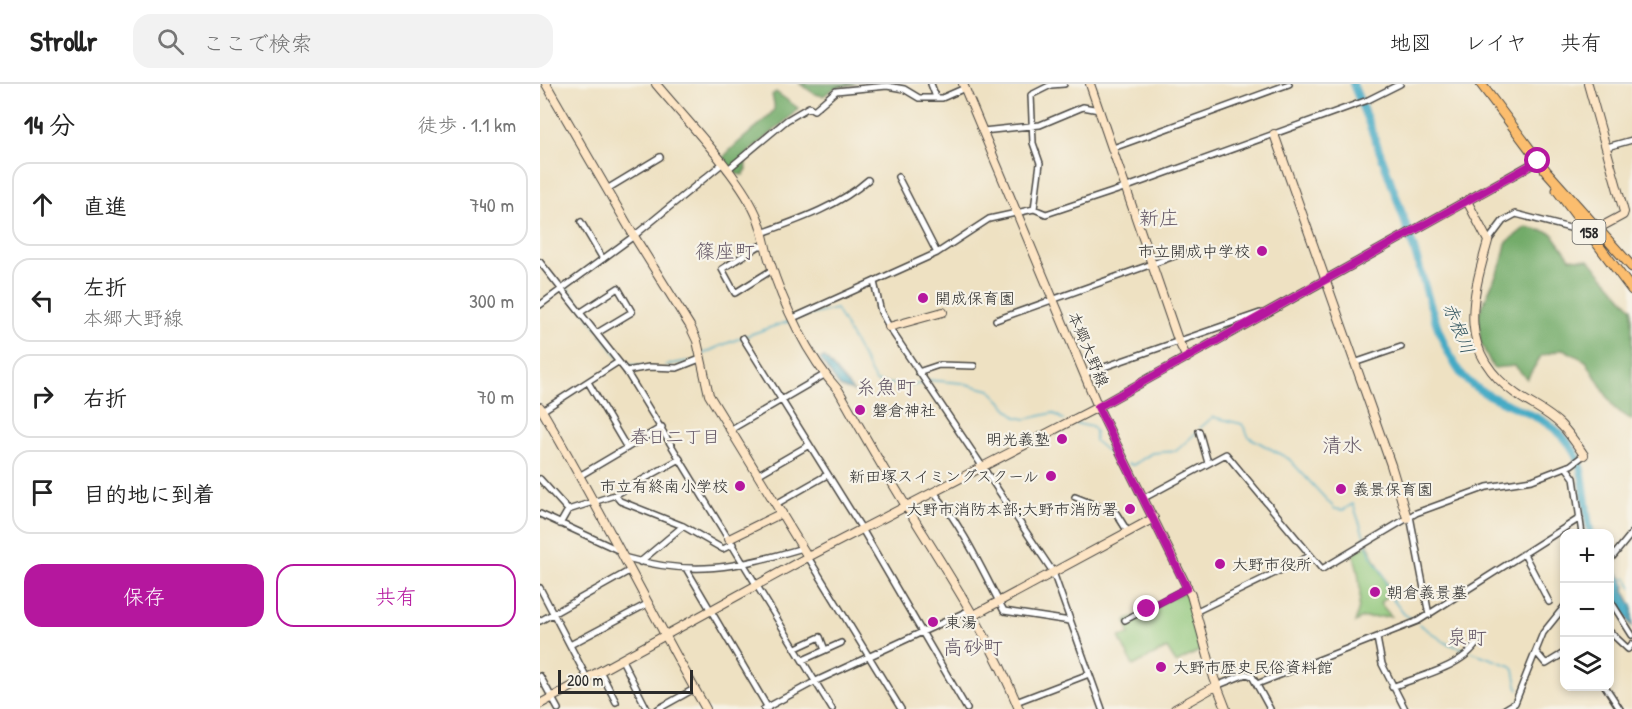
<!DOCTYPE html>
<html lang="ja">
<head>
<meta charset="utf-8">
<style>
  body { margin:0; font-family:"Patrick Hand","Klee One",sans-serif; background:#f2f2f2; color:#222 }
  .controls { position:absolute; right:18px; bottom:18px; display:grid; overflow:hidden; border-radius:12px; box-shadow:0 3px 9px #0003 }
  .controls button { width:54px; height:54px; display:grid; place-items:center; padding:0; border:0; border-bottom:2px solid #e0e0e0; background:#fff; color:#222; font:30px sans-serif }
  .scale { position:absolute; left:18px; bottom:15px; width:135px; box-sizing:border-box; padding-left:6px; border:3px solid #2b2b2b; border-top:0; font-size:16px; line-height:21px; white-space:nowrap; color:#2b2b2b; -webkit-text-stroke:4px #f7f3e8; paint-order:stroke }
  .stop { position:absolute; width:18px; height:18px; margin:-14px; border:4px solid #b5179e; border-radius:50%; background:#fff }
  .stop.end { background:#b5179e; border-color:#fff; box-shadow:0 2px 6px #0008 }
  .list { margin:0; padding:0; list-style:none }
  h2 { display:flex; justify-content:space-between; align-items:center; height:78px; margin:0; padding:0 24px; font-size:26px }
  h2 small { font-size:20px; font-weight:400; color:#767676 }
  .list li { display:grid; grid-template-columns:39px 1fr auto; gap:18px; align-items:center; box-sizing:border-box; height:84px; margin:0 12px 12px; padding:0 12px; border:2px solid #e0e0e0; border-radius:18px }
  .list b { display:block; font-size:22px; white-space:nowrap }
  .list p { margin:0; font-size:20px; white-space:nowrap; color:#767676 }
  .list em { font-size:20px; font-style:normal; color:#767676 }
  .actions { display:flex; gap:12px; padding:18px 24px }
  .actions a { flex:1; padding:14px 0; border:2px solid #b5179e; border-radius:18px; text-align:center; font-size:21px; color:#b5179e }
  .actions .main { background:#b5179e; color:#fff }
  .icon { flex:none; width:33px; height:33px; fill:none; stroke:currentColor; stroke-width:2; stroke-linecap:round; stroke-linejoin:round }
  .map { position:relative; flex:none; width:1092px; height:625px; overflow:hidden }
  header { display:flex; align-items:center; gap:36px; box-sizing:border-box; height:84px; padding:0 30px; background:#fff; border-bottom:2px solid #e0e0e0 }
  header strong { font-size:28px }
  nav { display:flex; gap:33px; margin-inline-start:auto; font-size:21px }
  .search { width:420px; height:54px; background:#f2f2f2; display:flex; align-items:center; gap:15px; box-sizing:border-box; padding:0 21px; border-radius:18px; color:#767676; font-size:22px }
  main { display:flex }
  aside { flex:1; background:#fff }
  .map>svg:first-child { display:block }
  .green { fill:#8ec679; stroke:#5c7852; stroke-width:1.5 }
  .forest { fill:#72ab69; stroke:#4e6b4a; stroke-width:1.5 }
  .water { fill:#45aac5; stroke:#386a78; stroke-width:1.5 }
  .lines { fill:none; stroke-linecap:round; stroke-linejoin:round }
  .stream { stroke:#45aac5; stroke-width:1.5 }
  .river { stroke:#45aac5; stroke-width:8 }
  .street-casing { stroke:#484642; stroke-width:8 }
  .secondary-casing { stroke:#484642; stroke-width:10 }
  .highway-casing { stroke:#484642; stroke-width:11 }
  .street { stroke:#fff; stroke-width:5 }
  .secondary { stroke:#fde5c5; stroke-width:8 }
  .highway { stroke:#fbbd6e; stroke-width:9 }
  .route { stroke:#b5179e; stroke-width:8 }
  .poi-dot { fill:#b5179e; stroke:#f7f3e8; stroke-width:2 }
  .labels { text-anchor:middle; dominant-baseline:central; stroke-width:4.5; stroke-linejoin:round; paint-order:stroke }
  .shield { fill:#f7f3e8; stroke:#686764; stroke-width:1.5 }
  .shield-label { font-size:15px; font-weight:bold; fill:#2b2b2b }
  .poi-label { font-size:16px; fill:#2b2b2b; stroke:#f7f3e8; text-anchor:start }
  .street-label { font-size:16px; fill:#2b2b2b; stroke:#f7f3e8 }
  .water-label { font-size:18px; font-style:italic; fill:#345761; stroke:#f7f3e8 }
  .neighbourhood-label { font-size:18px; fill:#665968; stroke:#f7f3e8 }
  .quarter-label { font-size:20px; fill:#665968; stroke:#f7f3e8 }
</style>
</head>
<body>
<header>
<strong>Strollr</strong>
<div class="search"><svg class="icon" aria-label="search" viewBox="0 0 24 24"><circle cx="10" cy="10" r="6"/><path d="M15 15l6 6"/></svg>ここで検索</div>
<nav><a>地図</a><a>レイヤ</a><a>共有</a></nav>
</header>
<main>
<aside>
<h2>14 分<small>徒歩 · 1.1 km</small></h2>
<ul class="list">
<li><svg class="icon" aria-label="ahead" viewBox="0 0 24 24"><path d="M12 20V5M6 11l6-6 6 6"/></svg><div><b>直進</b></div><em>740 m</em></li>
<li><svg class="icon" aria-label="left" viewBox="0 0 24 24"><path d="M17 20v-9H6M10 6l-5 5 5 5"/></svg><div><b>左折</b><p>本郷大野線</p></div><em>300 m</em></li>
<li><svg class="icon" aria-label="right" viewBox="0 0 24 24"><path d="M7 20v-9h11M14 6l5 5-5 5"/></svg><div><b>右折</b></div><em>70 m</em></li>
<li><svg class="icon" aria-label="arrive" viewBox="0 0 24 24"><path d="M6 21V4h12l-3 4 3 4H6"/></svg><div><b>目的地に到着</b></div></li>
</ul>
<div class="actions"><a class="main">保存</a><a>共有</a></div>
</aside>
<div class="map">
<svg width="1092" height="625" viewBox="0 0 1092 625">
  <rect width="100%" height="100%" fill="#f7f3e8"/>
  <filter id="ink" filterUnits="userSpaceOnUse"><feTurbulence type="fractalNoise" baseFrequency=".0167" numOctaves="2"/><feDisplacementMap in="SourceGraphic" scale="12" xChannelSelector="R" yChannelSelector="G"/><feConvolveMatrix kernelMatrix="1 2 1 2 8 2 1 2 1" color-interpolation-filters="sRGB"/></filter>
  <filter id="wash" filterUnits="userSpaceOnUse"><feTurbulence type="fractalNoise" baseFrequency=".008" numOctaves="4" result="noise"/><feDisplacementMap in="SourceGraphic" scale="24" xChannelSelector="R" yChannelSelector="G"/><feGaussianBlur stdDeviation="1.35" result="paint"/><feColorMatrix in="noise" values="0 0 0 0 0 0 0 0 0 0 0 0 0 0 0 0 0 1.4 0 .05"/><feComposite in="paint" operator="in"/></filter>
  <g filter="url(#wash)">
    <rect width="100%" height="100%" fill="#eee1c2"/>
    <path class="green" d="M828 460 851 508 840 519 851 532 822 534 815 538C823 515 821 493 813 469Z
      M646 507 663 565 636 579 627 564 593 582 579 553 589 551 586 537Z"/>
    <path class="forest" d="M260 0H317L295 4 283 12 275 10Z
      M236 8 258 24 251 32 207 70 205 77 207 85 203 91 196 90 183 74C192 61 232 33 234 25 235 20 233 16 232 11Z
      M986 143 1012 149 1030 174 1049 176 1092 224V336L1074 324 1046 277 1023 265 1001 272 987 295 975 282 953 284 940 257 939 229 962 178 966 159Z"/>
    <path class="water" d="M284 273 313 307 300 303 280 275Z
      M1070 473 1085 501 1084 506 1092 522V543L1070 506Z"/>
    <g class="lines">
      <path class="stream" d="M27 203 58 245
        M261 233 296 225 336 298 369 302 384 299
        M61 249C74 266 79 282 103 282
        M163 270C191 256 220 247 250 237
        M126 281 148 277
        M388 296 422 299 450 306 476 333 486 335 513 329 524 336
        M534 339 552 343 555 347V357L581 379
        M660 344 673 333 702 340 709 353 749 375 795 425 803 426 813 420 831 472 842 488 851 513 864 530 873 536
        M588 380 593 381 612 369 636 367 657 348
        M1082 496 1087 494 1092 504
        M879 540 906 559 927 566
        M932 568 971 582 974 586 978 606
        M979 617 980 625"/>
      <path class="river" d="M813 0C835 53 855 107 873 162 886 202 894 246 916 282 941 326 1008 319 1035 369 1047 393 1044 424 1051 450"/>
    </g>
  </g>
  <g filter="url(#ink)">
    <g class="lines">
      <g class="street-casing">
        <path id="street" d="M391 0 396 13
          M443 47 500 41 543 23 559 26
          M1067 63 1092 56
          M573 64 749 0
          M187 86 247 36 269 23 274 26 296 7 347 2 364 5 379 14H402L425 4
          M358 93 397 169
          M67 105 120 73
          M494 125 500 79 493 59 491 11 511 1 524 0
          M41 138 63 175
          M222 149C258 136 299 122 328 96
          M948 157 963 137 976 130 1049 149
          M225 162H219L182 185 195 209 232 186
          M0 178 86 287 292 625
          M334 198 341 228 351 246 513 488 562 625
          M0 221 94 152 182 80
          M41 228 78 204 92 228 57 249
          M253 234 397 169 449 135 494 125 506 130 587 103 828 16 860 0
          M456 236 643 169
          M203 254 322 445 427 625
          M814 279 861 263
          M86 287 109 283 137 284 160 275
          M378 288 399 281 434 282
          M544 290 720 229
          M48 298 87 364
          M2 327 78 278
          M190 346 284 291
          M659 347 668 379
          M1026 383 1034 394 1042 450
          M219 390 269 361
          M41 391 122 343
          M0 395 28 426
          M394 408C424 445 442 486 464 527L530 537
          M75 411 80 417 143 442 183 465 193 460
          M535 413 576 429 588 448
          M604 414 686 370 782 485 876 429 947 403 992 396 1031 381 1044 371
          M236 420 287 391
          M0 430 78 466
          M870 432 889 531
          M20 440 28 426 75 411 140 375
          M984 470 1009 518
          M83 473C153 493 195 484 263 464
          M268 473 361 625
          M1070 476 1092 449
          M100 478 143 442
          M147 486 228 624
          M0 504 47 594
          M1070 516 1092 551
          M657 527 770 472
          M585 536 647 504
          M0 537 89 487
          M1070 548 1088 565 1092 560
          M837 554 842 580 865 625
          M30 561 107 520
          M256 564 280 553 285 566
          M996 568 1006 580 1024 569
          M82 576 107 625
          M263 576 301 559
          M60 587 76 618
          M0 592 18 625
          M717 600 878 537 1040 434
          M676 602 706 590 712 592 730 625
          M1065 602 1080 625
          M852 603C880 592 928 582 940 553
          M476 618 549 590
          M118 625 154 605
          M224 625 276 597 430 526
          M965 625 975 619 1003 549 1024 523"/>
      </g>
      <g class="secondary-casing">
        <path id="secondary" d="M6 0 94 152 150 242 157 257 169 311 268 473
          M116 0C145 35 203 95 218 135 223 147 225 162 229 175 243 220 267 272 299 307 321 346 343 384 366 422 407 488 450 552 479 625
          M423 0 558 323 651 511 674 594 686 625
          M550 0 638 256 647 274
          M1048 0 1084 128 1083 131 1057 145
          M734 50 851 381 867 434
          M927 117 948 157C931 217 917 268 976 310 991 321 1009 328 1022 342 1030 350 1037 361 1044 371
          M349 243 403 228
          M0 323C59 422 109 525 166 625
          M189 455 242 429
          M434 531 614 434
          M0 620 268 473 558 323 998 77
          M635 625 676 602"/>
      </g>
      <g class="highway-casing">
        <path id="highway" d="M941 0 1007 88 1092 183
          M1017 106 1092 206"/>
      </g>
      <use href="#street" class="street"/>
      <use href="#secondary" class="secondary"/>
      <use href="#highway" class="highway"/>
    </g>
  </g>
  <g class="lines" filter="url(#ink)">
    <path class="route" d="M607 525 647 504 558 323 998 77"/>
  </g>
  <g class="poi-dot">
    <circle cx="722" cy="167" r="6"/>
    <circle cx="383" cy="214" r="6"/>
    <circle cx="320" cy="326" r="6"/>
    <circle cx="522" cy="355" r="6"/>
    <circle cx="511" cy="392" r="6"/>
    <circle cx="200" cy="402" r="6"/>
    <circle cx="801" cy="405" r="6"/>
    <circle cx="590" cy="425" r="6"/>
    <circle cx="680" cy="480" r="6"/>
    <circle cx="835" cy="508" r="6"/>
    <circle cx="393" cy="538" r="6"/>
    <circle cx="621" cy="583" r="6"/>
  </g>
  <g class="labels">
    <rect class="shield" x="1032.5" y="136" width="33" height="24" rx="4.5"/>
    <g class="shield-label">
      <text x="1049" y="148">158</text>
    </g>
    <g class="poi-label">
      <text x="710" y="167" text-anchor="end">市立開成中学校</text>
      <text x="395" y="214">開成保育園</text>
      <text x="332" y="326">磐倉神社</text>
      <text x="510" y="355" text-anchor="end">明光義塾</text>
      <text x="499" y="392" text-anchor="end">新田塚スイミングスクール</text>
      <text x="188" y="402" text-anchor="end">市立有終南小学校</text>
      <text x="813" y="405">義景保育園</text>
      <text x="578" y="425" text-anchor="end">大野市消防本部;大野市消防署</text>
      <text x="692" y="480">大野市役所</text>
      <text x="847" y="508">朝倉義景墓</text>
      <text x="405" y="538">東湯</text>
      <text x="633" y="583">大野市歴史民俗資料館</text>
    </g>
    <g class="street-label">
      <text transform="translate(549 265) rotate(67)">本郷大野線</text>
    </g>
    <g class="water-label">
      <text transform="translate(919 244) rotate(68)">赤根川</text>
    </g>
    <g class="neighbourhood-label">
      <text x="135" y="352">春日二丁目</text>
    </g>
    <g class="quarter-label">
      <text x="619" y="133">新庄</text>
      <text x="185" y="166">篠座町</text>
      <text x="346" y="302">糸魚町</text>
      <text x="802" y="360">清水</text>
      <text x="927" y="552">泉町</text>
      <text x="433" y="562">高砂町</text>
    </g>
  </g>
</svg>
<div class="controls">
<button>+</button>
<button>−</button>
<button><svg class="icon" aria-label="layers" viewBox="0 0 24 24"><path d="M12 4l9 5-9 5-9-5zM3 14l9 5 9-5"/></svg></button>
</div>
<div class="scale">200 m</div>
<div class="stop" style="left:998px;top:77px"></div>
<div class="stop end" style="left:607px;top:525px"></div>
</div>
</main>
</body>
</html>
